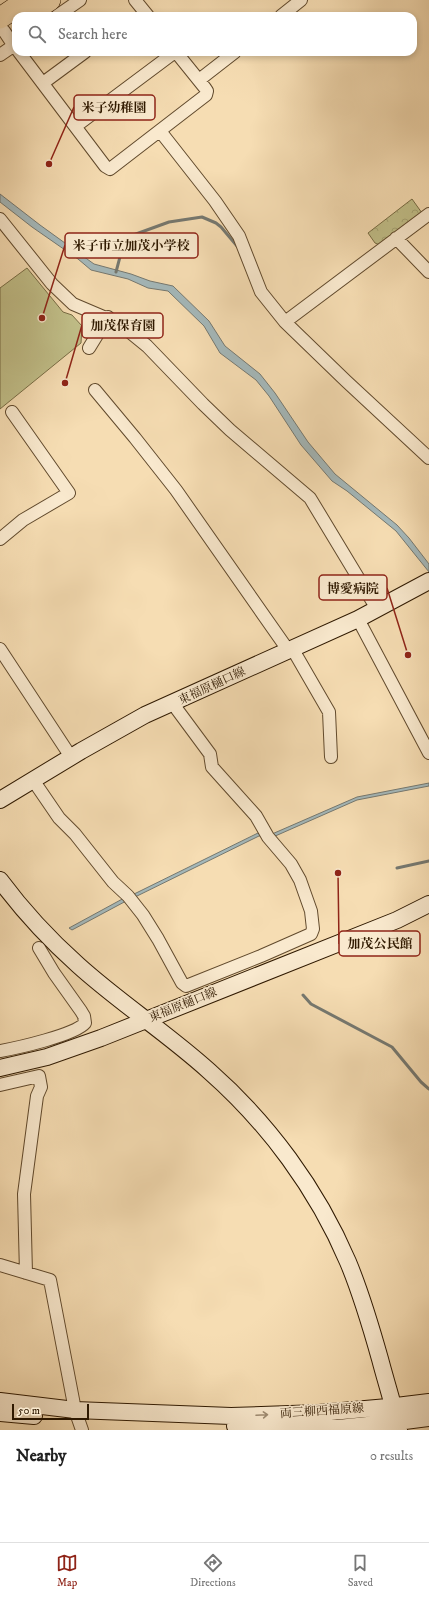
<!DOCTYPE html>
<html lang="en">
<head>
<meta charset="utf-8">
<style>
  body { margin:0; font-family:"IM FELL DW Pica","Noto Serif JP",serif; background:#f2f2f2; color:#222 }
  .scale { position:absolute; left:12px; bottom:10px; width:77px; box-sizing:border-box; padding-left:4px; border:2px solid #2f1900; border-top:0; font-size:11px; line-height:14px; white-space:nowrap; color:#2f1900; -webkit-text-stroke:3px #f9e9ce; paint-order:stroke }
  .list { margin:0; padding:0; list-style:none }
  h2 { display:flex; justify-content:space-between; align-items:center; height:52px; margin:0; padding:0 16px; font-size:17px }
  h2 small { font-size:13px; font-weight:400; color:#767676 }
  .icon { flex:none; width:22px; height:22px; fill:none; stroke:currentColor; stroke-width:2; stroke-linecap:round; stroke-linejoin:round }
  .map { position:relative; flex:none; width:429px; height:1430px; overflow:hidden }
  .search { position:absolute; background:#fff; box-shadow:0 2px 6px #0003; left:12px; right:12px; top:12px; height:44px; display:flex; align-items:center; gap:10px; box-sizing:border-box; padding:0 14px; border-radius:12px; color:#767676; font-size:15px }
  .sheet { height:112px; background:#fff }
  nav { display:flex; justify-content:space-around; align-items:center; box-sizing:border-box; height:56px; border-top:1px solid #e0e0e0; background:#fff; font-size:11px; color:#767676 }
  nav a { display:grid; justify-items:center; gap:2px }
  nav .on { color:#8f2418 }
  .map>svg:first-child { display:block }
  .park { fill:url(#park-crowns); stroke:#786c44 }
  .pitch { fill:#c1bf89; stroke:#786c44 }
  .water { fill:#a4b8ba; stroke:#757870 }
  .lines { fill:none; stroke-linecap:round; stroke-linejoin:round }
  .stream { stroke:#757870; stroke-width:3 }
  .street-casing { stroke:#614a2d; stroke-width:14 }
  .secondary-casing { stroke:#2f1900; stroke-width:18 }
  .highway-casing { stroke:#2f1900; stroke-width:22 }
  .street { stroke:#f9e9ce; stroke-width:12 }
  .secondary { stroke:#f9e9ce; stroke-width:16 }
  .highway { stroke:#f6ddb3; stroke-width:21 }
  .oneway { stroke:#9e8b71 }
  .labels { text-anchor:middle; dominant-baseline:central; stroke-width:3.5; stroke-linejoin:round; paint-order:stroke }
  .street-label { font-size:12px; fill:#2f1900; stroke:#f9e9ce }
  .leader { fill:none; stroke:#8f2418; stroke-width:1.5 }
  .callout-dot { fill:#8f2418; stroke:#f9e9ce; stroke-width:1.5 }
  .callout { fill:#f9e9ce; stroke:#8f2418; stroke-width:1.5 }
  .callout-label { font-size:13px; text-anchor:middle; font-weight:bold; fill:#2f1900 }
</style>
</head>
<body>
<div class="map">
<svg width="429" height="1430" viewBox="0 0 429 1430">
  <defs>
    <pattern id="park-crowns" width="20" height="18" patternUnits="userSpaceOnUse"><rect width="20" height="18" fill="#c1bf89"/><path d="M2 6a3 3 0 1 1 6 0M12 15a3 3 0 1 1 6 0" fill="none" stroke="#a6a474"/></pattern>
  </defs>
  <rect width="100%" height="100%" fill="#f6ddb3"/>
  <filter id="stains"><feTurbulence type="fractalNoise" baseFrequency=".005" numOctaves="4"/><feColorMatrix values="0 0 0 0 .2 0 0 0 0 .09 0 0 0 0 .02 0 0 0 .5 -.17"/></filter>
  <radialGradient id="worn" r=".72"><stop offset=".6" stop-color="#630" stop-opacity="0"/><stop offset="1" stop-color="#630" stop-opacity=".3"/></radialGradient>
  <path class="park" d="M412 199 422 213 380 245 375 243 368 233Z"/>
  <path class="pitch" d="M27 268 63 312 72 315 82 326 81 343 0 409V288Z"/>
  <path class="water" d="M0 194 40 225 94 264 131 274 150 281 173 286 209 321 225 346 260 374 275 393 308 442 335 474 397 525 409 538 429 564V572L396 531 347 491 332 481 301 445 269 396 256 380 220 353 204 326 168 291 148 288 128 279 91 270 78 259 32 227 0 202Z
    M429 783V786L357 800 273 837 272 834 357 797Z
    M258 833 262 834V836H259L133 898 130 896Z
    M126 897 128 900 72 930 69 928Z"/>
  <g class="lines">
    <path class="stream" d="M116 272 125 238 169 222 202 217 216 223 221 227 237 246
      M397 868 429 861
      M303 995 311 1004 392 1047 421 1082 429 1089"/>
    <g class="street-casing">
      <path id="street" d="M135 0 148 16
        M57 16 80 0
        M281 16 301 0
        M4 31 16 49
        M19 52 105 166 110 169 206 95 207 91 205 88 176 52
        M0 55 16 44
        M199 80 235 52
        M43 83 85 52
        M76 126 175 52
        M160 131 215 201 239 236 261 292 285 322 346 381 429 458
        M0 219 52 284 73 304 120 324 147 346 203 404 230 430 310 498 377 609
        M396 238 429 272
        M285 322 429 214
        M89 348 108 317
        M95 390 135 438 176 490 288 650
        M0 539 23 520 69 493 12 412
        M358 619 429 753
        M292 648 329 712 331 757
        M0 649 71 757
        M33 780 59 818 75 834 113 882 128 896 143 915 158 939 182 983 186 986 261 956 311 934 313 929 311 911 300 880 291 864 268 837 256 816 212 767 210 754 173 704
        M0 1051C17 1048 75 1035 85 1023L84 1016 81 1011 54 973 39 948
        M0 1085 39 1076 41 1087 37 1096 24 1194 26 1273
        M0 1265 50 1280 75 1410 82 1430"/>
    </g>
    <g class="secondary-casing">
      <path id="secondary" d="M0 800 81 751 145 715 358 619 429 581
        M0 880C23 911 49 939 78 965 120 1003 167 1033 209 1071 268 1123 317 1189 348 1262 361 1293 371 1327 380 1359 386 1382 394 1406 399 1430
        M0 1068 47 1057 101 1038 397 920 429 904
        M0 1401 75 1410 231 1416 319 1413 388 1407 429 1402
        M0 1413 34 1416
        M235 1426 338 1428 397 1422 429 1418"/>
    </g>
    <g class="highway-casing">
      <path id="highway" d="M26 16 50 0
        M0 18 27 0"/>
    </g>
    <use href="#street" class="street"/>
    <use href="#secondary" class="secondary"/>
    <use href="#highway" class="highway"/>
  </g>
  <defs><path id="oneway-shaft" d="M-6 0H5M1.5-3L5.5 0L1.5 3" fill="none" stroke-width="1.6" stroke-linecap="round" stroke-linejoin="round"/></defs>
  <use class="oneway" href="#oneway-shaft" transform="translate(262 1415) rotate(-3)"/>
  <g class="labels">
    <g class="street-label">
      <text transform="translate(212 686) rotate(-25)">東福原樋口線</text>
      <text transform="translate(183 1005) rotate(-22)">東福原樋口線</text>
      <text transform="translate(322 1411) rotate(-4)">両三柳西福原線</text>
    </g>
  </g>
  <path class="leader" d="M49 164L74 107M42 318L65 245M65 383L82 325M408 655L387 588M338 873L339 944"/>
  <g class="callout-dot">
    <circle cx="49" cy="164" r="4"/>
    <circle cx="42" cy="318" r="4"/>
    <circle cx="65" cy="383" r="4"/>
    <circle cx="408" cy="655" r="4"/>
    <circle cx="338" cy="873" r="4"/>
  </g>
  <g class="callout">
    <rect x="74" y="95" width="81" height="25" rx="4"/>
    <rect x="65" y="233" width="133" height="25" rx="4"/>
    <rect x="82" y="313" width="81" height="25" rx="4"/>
    <rect x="319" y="575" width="68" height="25" rx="4"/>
    <rect x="339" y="931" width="81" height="25" rx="4"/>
  </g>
  <g class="callout-label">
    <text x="114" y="112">米子幼稚園</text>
    <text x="131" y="250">米子市立加茂小学校</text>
    <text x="123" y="330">加茂保育園</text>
    <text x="353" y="593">博愛病院</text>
    <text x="380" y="948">加茂公民館</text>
  </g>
  <rect width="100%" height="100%" filter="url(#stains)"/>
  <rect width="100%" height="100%" fill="url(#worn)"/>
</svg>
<div class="scale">50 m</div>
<div class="search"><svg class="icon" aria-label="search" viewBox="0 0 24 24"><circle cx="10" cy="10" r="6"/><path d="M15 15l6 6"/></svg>Search here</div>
</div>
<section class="sheet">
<h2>Nearby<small>0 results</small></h2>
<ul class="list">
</ul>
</section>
<nav>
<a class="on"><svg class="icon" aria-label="map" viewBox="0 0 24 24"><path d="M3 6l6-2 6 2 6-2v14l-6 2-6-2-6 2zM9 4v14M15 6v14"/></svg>Map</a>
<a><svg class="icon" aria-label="directions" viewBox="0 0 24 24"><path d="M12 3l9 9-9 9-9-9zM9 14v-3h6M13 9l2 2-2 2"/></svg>Directions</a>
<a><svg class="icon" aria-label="saved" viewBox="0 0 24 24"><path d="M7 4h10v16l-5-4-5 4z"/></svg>Saved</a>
</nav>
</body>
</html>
